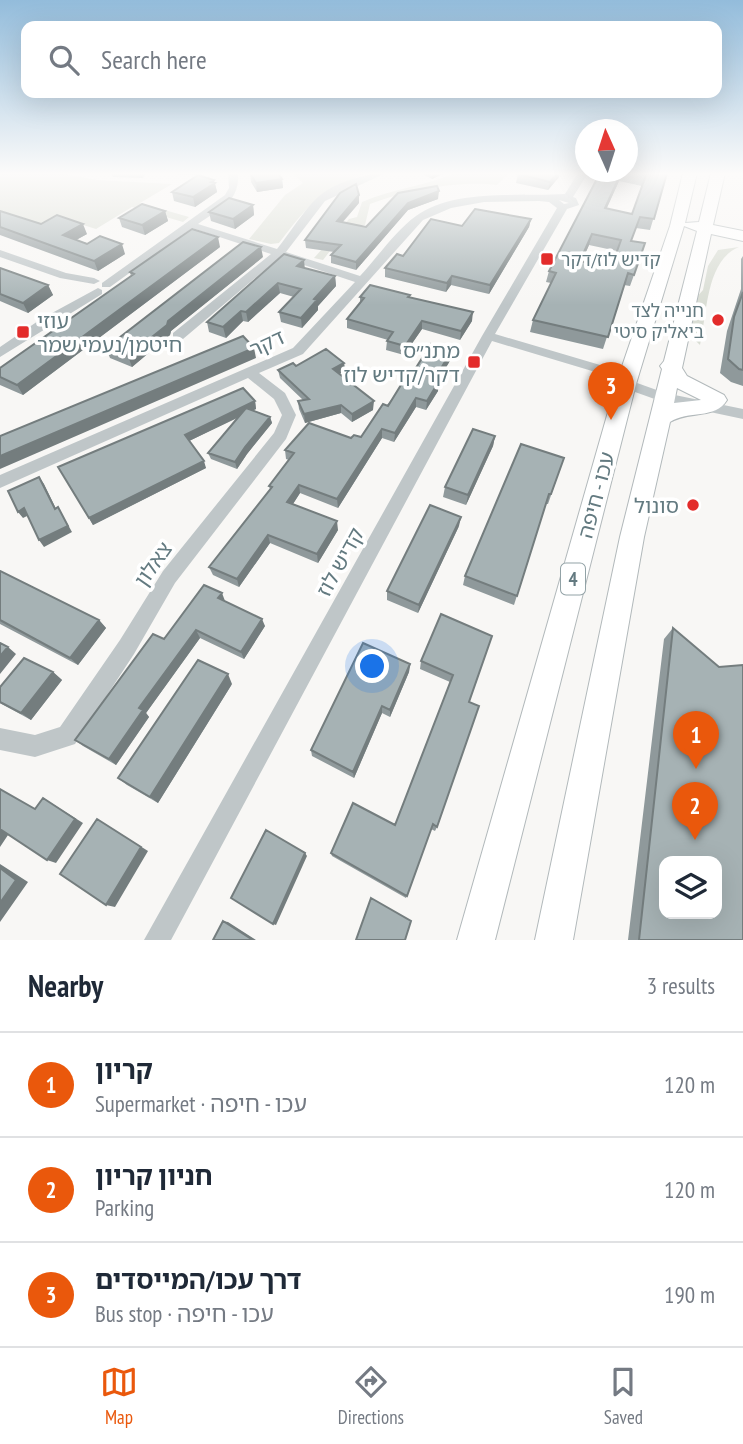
<!DOCTYPE html>
<html lang="en">
<head>
<meta charset="utf-8">
<style>
  body { margin:0; font-family:"PT Sans Narrow","Noto Sans Hebrew",sans-serif; background:#f6f6f7; color:#1f2937 }
  .controls { position:absolute; right:21px; bottom:21px; display:grid; overflow:hidden; border-radius:14px; box-shadow:0 7px 28px #0002 }
  .controls button { width:63px; height:63px; display:grid; place-items:center; padding:0; border:0; border-bottom:2px solid #e0e1e3; background:#fff; color:#1f2937; font:35px sans-serif }
  .compass { position:absolute; left:575px; top:119px; width:63px; height:63px; border-radius:50%; background:#fff; box-shadow:0 7px 28px #0002; rotate:357deg }
  .you { position:absolute; left:373px; top:667px; width:24px; height:24px; margin:-18px; border:5px solid #fff; border-radius:50%; background:#1a73e8; box-shadow:0 0 0 10px #1a73e833 }
  .badge { display:grid; place-items:center; width:46px; height:46px; border-radius:50%; background:#ea580c; color:#fff; font-size:23px; font-weight:700 }
  .pin { position:absolute; translate:-50% -58px; filter:drop-shadow(0 2px 4px #0008) }
  .pin::after { content:''; position:absolute; top:37px; width:24px; height:21px; background:inherit; clip-path:polygon(0 0,100% 0,50% 100%) }
  .list { margin:0; padding:0; list-style:none }
  h2 { display:flex; justify-content:space-between; align-items:center; height:91px; margin:0; padding:0 28px; font-size:30px }
  h2 small { font-size:23px; font-weight:400; color:#747a83 }
  .list li { display:grid; grid-template-columns:46px 1fr auto; gap:21px; align-items:center; box-sizing:border-box; height:105px; padding:0 28px; border-top:2px solid #e0e1e3 }
  .list b { display:block; font-size:26px; white-space:nowrap }
  .list p { margin:0; font-size:23px; white-space:nowrap; color:#747a83 }
  .list em { font-size:23px; font-style:normal; color:#747a83 }
  .icon { flex:none; width:38px; height:38px; fill:none; stroke:currentColor; stroke-width:2; stroke-linecap:round; stroke-linejoin:round }
  .map { position:relative; flex:none; width:743px; height:940px; overflow:hidden }
  .search { position:absolute; background:#fff; box-shadow:0 7px 28px #0002; left:21px; right:21px; top:21px; height:77px; display:flex; align-items:center; gap:18px; box-sizing:border-box; padding:0 24px; border-radius:14px; color:#747a83; font-size:26px }
  .sheet { height:406px; background:#fff }
  nav { display:flex; justify-content:space-around; align-items:center; box-sizing:border-box; height:98px; border-top:2px solid #e0e1e3; background:#fff; font-size:19px; color:#747a83 }
  nav a { display:grid; justify-items:center; gap:4px }
  nav .on { color:#ea580c }
  .map>svg:first-child { display:block }
  .green { fill:#d9ddd4 }
  .lines { fill:none; stroke-linecap:round; stroke-linejoin:round }
  .highway-casing { stroke:#b2b9bb; stroke-width:2 }
  .minor { fill:#bfc6c8; fill-rule:evenodd }
  .highway { fill:#fff; fill-rule:evenodd }
  .wall { fill:#8f999b; fill-rule:evenodd }
  .shaded-wall { fill:#747d7e }
  .building { fill:#a6b2b4; stroke:#747d7e; stroke-width:2; fill-rule:evenodd }
  .poi-dot { fill:#e32c2b; stroke:#fff; stroke-width:2.5 }
  .labels { text-anchor:middle; dominant-baseline:central; stroke-width:7; stroke-linejoin:round; paint-order:stroke }
  .far-poi-label { font-size:18px; fill:#637a80; stroke:#fff; text-anchor:start }
  .shield { fill:#fff; stroke:#92a2a6; stroke-width:2 }
  .shield-label { font-size:19px; font-weight:bold; fill:#637a80 }
  .poi-label { font-size:21px; fill:#637a80; stroke:#fff; text-anchor:end }
  .street-label { font-size:21px; fill:#637a80; stroke:#fff }
</style>
</head>
<body>
<div class="map">
<svg width="743" height="940" viewBox="0 0 743 940">
  <rect width="100%" height="100%" fill="#f8f7f5"/>
  <path class="green" d="M0 173H60L97 180 172 184 140 203 189 217 183 222 132 207 96 229 54 216 39 225 0 211Z
    M368 173C320 190 309 204 279 243L271 244 249 239 285 195 303 183 293 174Z
    M455 173H509L497 185C460 180 405 190 370 204L365 225H350L323 260 314 258 349 219 357 217 362 202C392 189 425 186 455 173Z
    M739 247C706 260 707 314 700 345L689 334 695 299 703 290 708 266 718 250Z"/>
  <g class="lines">
    <g class="highway-casing">
      <path id="highway" d="M683 173H697L685 223 699 222 711 173H725L713 225 743 231V241L711 234 682 368 687 376 724 395 727 400C715 420 688 410 670 422L644 537 573 940H535L620 537 662 369 660 366 664 361 697 231 684 226 636 384 495 940H457L616 384 670 226ZM677 388 701 400 674 403Z"/>
    </g>
    <path class="minor" d="M228 173H238C240 202 220 208 198 224L277 249C290 233 303 211 318 197 334 183 365 173 386 173L325 201 286 252 360 276C377 258 396 230 416 216 453 188 522 197 565 194L578 173H588L573 197 576 198 579 205 567 209 495 334 617 370 619 373 612 377 492 341 171 940H144L482 336 557 208 549 202 539 201 484 202 451 208 423 220 303 354 259 373 285 393 296 415 286 439 175 583 134 654 75 744 35 757 0 750V728L35 735 60 727 120 640 163 571 274 433 282 415 274 399 248 378 0 488V475L293 348 355 282 280 257 183 339H173V333L271 254 192 228 110 287H102V283L225 195 229 188ZM559 200 569 203 564 204Z
      M0 250 66 273 94 278 100 281 94 284 60 278 0 257Z
      M98 288 102 290V294L0 357V347L41 319Z
      M626 379 665 393 743 409V419L663 402 621 387 619 384 621 381Z"/>
    <use href="#highway" class="highway"/>
  </g>
  <path class="wall" d="M111 173H146L143 178 113 177Z
    M177 173H207V174L177 175Z
    M250 173 282 179 283 188 257 192 251 182Z
    M421 173H445L432 179Z
    M519 173H560L559 177 548 190 516 183 518 174Z
    M600 173H667L650 230 636 228 631 241 634 275 630 286 624 285 603 349 530 332 533 320 551 283 546 282 549 271ZM619 181 642 186 632 214 606 209ZM589 245 617 251 611 268 582 261Z
    M214 182 215 183 217 192 195 207 174 201 172 192Z
    M398 193 438 199 408 210 356 270 331 263V255L334 252 306 248 305 240 359 203 343 222 366 227Z
    M253 205 254 215 235 229 211 221 209 212Z
    M0 211 41 224 87 234 76 240 125 254 98 271 0 235Z
    M165 211 168 221 145 235 122 227 119 218Z
    M531 219 529 227 489 294 451 285 446 292 385 277V268L403 256 462 226Z
    M220 247 23 395 0 385V368L131 276 130 272Z
    M743 256V386L731 382 720 373 727 331 741 289V259Z
    M263 257 171 331 170 335 132 367 110 358 106 348Z
    M0 268 48 285 53 295 28 313 0 301Z
    M305 268 335 276 336 286 318 306V310L302 328 281 322 279 312 294 297 280 293 248 322 243 321 226 338 209 332 207 322Z
    M410 295V298L472 321 460 340 422 329 404 355 386 350 387 341 388 340 347 328V319L360 303V297Z
    M452 350 451 359 438 381V391L426 410 416 407 394 442 382 438 338 508 300 493 293 504 338 530 318 563 270 543 239 587 213 575 209 567 270 489 269 486 289 460 286 459 285 450 351 438 361 437 412 374Z
    M344 363 345 371 339 374 373 410 352 422 341 413 305 423 299 409 298 401 303 400 280 378 278 370 296 366Z
    M255 401 256 409 253 410 270 417 272 423 247 454 237 469 211 459 208 453 238 417 189 441 206 468 93 525 58 467Z
    M495 436 493 446 466 505 443 497 445 487Z
    M564 458 548 504H546L514 605 463 585 465 576Z
    M459 526 418 613 387 600V591Z
    M0 571 99 620 106 628 78 665 0 624Z
    M225 601 265 626 244 659 200 638 146 713 149 717 116 765 83 746 75 740 164 639Z
    M441 614 469 702 437 827 435 831 431 829 406 898 332 856 331 853 395 825 450 682 420 669 421 661Z
    M673 628 719 667 743 940H628L664 639Z
    M410 664 409 672 390 717 382 713 354 778 312 756 311 750Z
    M53 672 62 680 31 720 0 703V687Z
    M232 684 158 803 127 785 118 778Z"/>
  <path class="shaded-wall" d="M433 173H445L432 179Z
    M557 173H560L559 177 548 190 550 182Z
    M622 173 619 181 602 219 605 208Z
    M282 179 283 188 257 192 256 183Z
    M214 180 217 192 195 207 193 197Z
    M439 191 438 199 408 210 356 270V262L408 203Z
    M359 195V203L337 228V221Z
    M253 205 254 215 235 229 233 219Z
    M165 211 168 221 145 235 142 225Z
    M531 219 529 227 489 294 490 285Z
    M83 224 87 234 67 245 63 235Z
    M592 234 589 245 577 272 580 261Z
    M218 237 220 247 23 395 17 385Z
    M122 244 125 254 98 271 94 261Z
    M261 247 263 257 171 331 170 335 132 367 128 356 168 321Z
    M304 260 305 270 297 266Z
    M335 276 336 286 318 306V310L302 328 301 318 314 299Z
    M452 276 451 285 446 292 447 283Z
    M278 283 280 293 248 322 246 312Z
    M48 285 53 295 28 313 23 303Z
    M241 311 243 321 226 338 223 327Z
    M473 312 472 321 460 340 461 331Z
    M422 321V329L404 355 405 346Z
    M254 348 256 358 0 469V456Z
    M452 350 451 359 433 389 434 380Z
    M344 363 345 371 334 377 333 369Z
    M439 381 438 391 426 410 427 401Z
    M416 398V407L394 442 395 433Z
    M255 401 256 409 187 442 185 435Z
    M374 401 373 410 352 422V414Z
    M341 405V413L305 423 304 414Z
    M270 417 272 423 247 454 237 469 235 462 245 447Z
    M382 429V438L338 508 337 499Z
    M495 436 493 446 466 505 468 495Z
    M204 461 206 468 93 525 89 518Z
    M39 477 44 484 59 515 55 509Z
    M299 485 300 493 289 510 287 502Z
    M58 507 72 532 44 547 39 540Z
    M24 508 29 515 23 518 18 512Z
    M461 517 459 526 418 613 419 605Z
    M337 521 338 530 318 563 317 554Z
    M268 535 270 543 239 587 237 579Z
    M222 593 225 601 218 598Z
    M262 619 265 626 244 659 241 652Z
    M99 620 106 628 78 665 70 658Z
    M196 630 200 638 146 713 149 717 116 765 109 759 139 708Z
    M8 647 16 654 0 674V656Z
    M410 664 409 672 390 717V710Z
    M53 672 62 680 31 720 21 713Z
    M228 674 232 684 158 803 150 797Z
    M382 706V713L354 778 353 772Z
    M43 798 83 823 56 863 47 860Z
    M97 819 148 851 115 907 106 905Z
    M0 829 10 832 0 847Z
    M305 853 307 856 276 925 273 924Z
    M0 864 28 882 0 922Z
    M223 921 228 922 256 940H253Z"/>
  <path class="building" d="M250 173H278L282 179 256 183Z
    M519 173H557L550 182 518 174Z
    M600 173H621L605 208 632 214 646 175 634 173H667L654 219 640 217 631 241 645 243 634 275 628 273 608 337 533 320 556 273 549 271ZM592 234 621 240 611 268 580 261Z
    M198 175 214 180 211 182 215 183 193 197 172 192Z
    M356 184 359 195 337 221 366 227 398 193 437 186 439 191 408 203 356 262 331 255 341 245 305 240 340 193Z
    M229 198 253 205 233 219 209 212Z
    M142 204 165 211 142 225 119 218Z
    M475 209 531 219 490 285 452 276 447 283 385 268 397 254 403 256 431 219 462 226Z
    M0 211 41 224 57 215 83 224 63 235 87 244 100 236 122 244 94 261 0 227Z
    M192 229 218 237 17 385 0 377V368L134 274 130 272Z
    M243 242 261 247 168 321 167 325 128 356 106 348Z
    M284 254 304 260 297 266 335 276 314 299 317 300 301 318 279 312 301 289 278 283 246 312 241 311 223 327 207 322Z
    M0 268 48 285 23 303 0 294Z
    M370 285 410 295 408 297 473 312 461 331 422 321 405 346 387 341 393 332 347 319 364 298 360 297Z
    M743 292V370L739 369 728 359 734 317Z
    M243 336 254 348 0 456V436Z
    M431 344 452 350 434 380 439 381 427 401 416 398 395 433 382 429 337 499 299 485 287 502 337 521 317 554 268 535 237 579 209 567 272 487 269 486 294 453 285 450 309 423 351 438 354 435 361 437 383 404 388 406 409 372 412 374Z
    M326 349 344 363 333 369 374 401 352 414 341 405 304 414 298 401 309 399 278 370 293 363 296 366Z
    M243 388 255 401 185 435 204 461 89 518 58 467Z
    M246 408 270 417 245 447 235 462 208 453Z
    M473 429 495 436 468 495 445 487Z
    M521 444 564 458 551 494H549L517 596 465 576Z
    M39 477 55 509 58 507 68 526 39 540 24 508 18 512 8 491Z
    M430 505 461 517 419 605 387 591Z
    M0 571 99 620 70 658 0 620Z
    M204 585 222 593 218 598 262 619 241 652 196 630 139 708 143 710 109 759 75 740 153 634 164 639Z
    M441 614 492 636 469 702 479 706 437 827 433 824 407 896 331 853 353 803 395 825 453 675 421 661Z
    M673 628 719 667 743 665V940H639ZM664 861H717V914H664Z
    M0 643 8 647 0 656Z
    M363 643 410 664 390 710 382 706 353 772 311 750Z
    M24 658 53 672 21 713 0 702V687Z
    M198 660 228 674 150 797 118 778Z
    M0 789 35 809 43 798 75 819 47 860 0 829Z
    M97 819 141 847 106 905 60 874Z
    M266 830 305 853 273 924 231 898Z
    M0 868 16 880 0 903Z
    M371 898 411 921 405 940H356Z
    M223 921 253 940H213Z"/>
  <linearGradient id="sky" x2="0" y2="1"><stop stop-color="#93bcdb"/><stop offset="0.57" stop-color="#fcfbfa"/><stop offset="1" stop-color="#fcfbfa" stop-opacity="0"/></linearGradient>
  <rect width="743" height="305" fill="url(#sky)"/>
  <g class="poi-dot">
    <rect x="540" y="252" width="14" height="14" rx="3.5"/>
    <circle cx="718" cy="320" r="7"/>
    <rect x="16" y="325" width="14" height="14" rx="3.5"/>
    <rect x="467" y="355" width="14" height="14" rx="3.5"/>
    <circle cx="693" cy="505" r="7"/>
  </g>
  <g class="labels">
    <g class="far-poi-label">
      <text x="561" y="259">קדיש לוז/דקר</text>
      <text x="704" y="310" text-anchor="end">חנייה לצד<tspan x="704" dy="21">ביאליק סיטי</tspan></text>
    </g>
    <rect class="shield" x="561" y="563.5" width="24" height="31" rx="5"/>
    <g class="shield-label">
      <text x="573" y="579">4</text>
    </g>
    <g class="poi-label">
      <text x="37" y="320" text-anchor="start">עוזי<tspan x="37" dy="24">חיטמן/נעמי שמר</tspan></text>
      <text x="460" y="350">מתנ״ס<tspan x="460" dy="24">דקר/קדיש לוז</tspan></text>
      <text x="679" y="505">סונול</text>
    </g>
    <g class="street-label">
      <text transform="translate(267 343) rotate(-25)">דקר</text>
      <text transform="translate(596 495) rotate(-75)">עכו - חיפה</text>
      <text transform="translate(340 562) rotate(-61)">קדיש לוז</text>
      <text transform="translate(153 564) rotate(-55)">צאלון</text>
    </g>
  </g>
</svg>
<div class="controls">
<button><svg class="icon" aria-label="layers" viewBox="0 0 24 24"><path d="M12 4l9 5-9 5-9-5zM3 14l9 5 9-5"/></svg></button>
</div>
<svg class="compass" viewBox="-18 -18 36 36"><path d="M0-13l5 13h-10z" fill="#e53935"/><path d="M0 13l5-13h-10z" fill="#747a83"/></svg>
<div class="you"></div>
<div class="pin badge" style="left:696px;top:769px">1</div>
<div class="pin badge" style="left:695px;top:840px">2</div>
<div class="pin badge" style="left:611px;top:420px">3</div>
<div class="search"><svg class="icon" aria-label="search" viewBox="0 0 24 24"><circle cx="10" cy="10" r="6"/><path d="M15 15l6 6"/></svg>Search here</div>
</div>
<section class="sheet">
<h2>Nearby<small>3 results</small></h2>
<ul class="list">
<li><span class="badge">1</span><div><b>קריון</b><p>Supermarket · עכו - חיפה</p></div><em>120 m</em></li>
<li><span class="badge">2</span><div><b>חניון קריון</b><p>Parking</p></div><em>120 m</em></li>
<li><span class="badge">3</span><div><b>דרך עכו/המייסדים</b><p>Bus stop · עכו - חיפה</p></div><em>190 m</em></li>
</ul>
</section>
<nav>
<a class="on"><svg class="icon" aria-label="map" viewBox="0 0 24 24"><path d="M3 6l6-2 6 2 6-2v14l-6 2-6-2-6 2zM9 4v14M15 6v14"/></svg>Map</a>
<a><svg class="icon" aria-label="directions" viewBox="0 0 24 24"><path d="M12 3l9 9-9 9-9-9zM9 14v-3h6M13 9l2 2-2 2"/></svg>Directions</a>
<a><svg class="icon" aria-label="saved" viewBox="0 0 24 24"><path d="M7 4h10v16l-5-4-5 4z"/></svg>Saved</a>
</nav>
</body>
</html>
